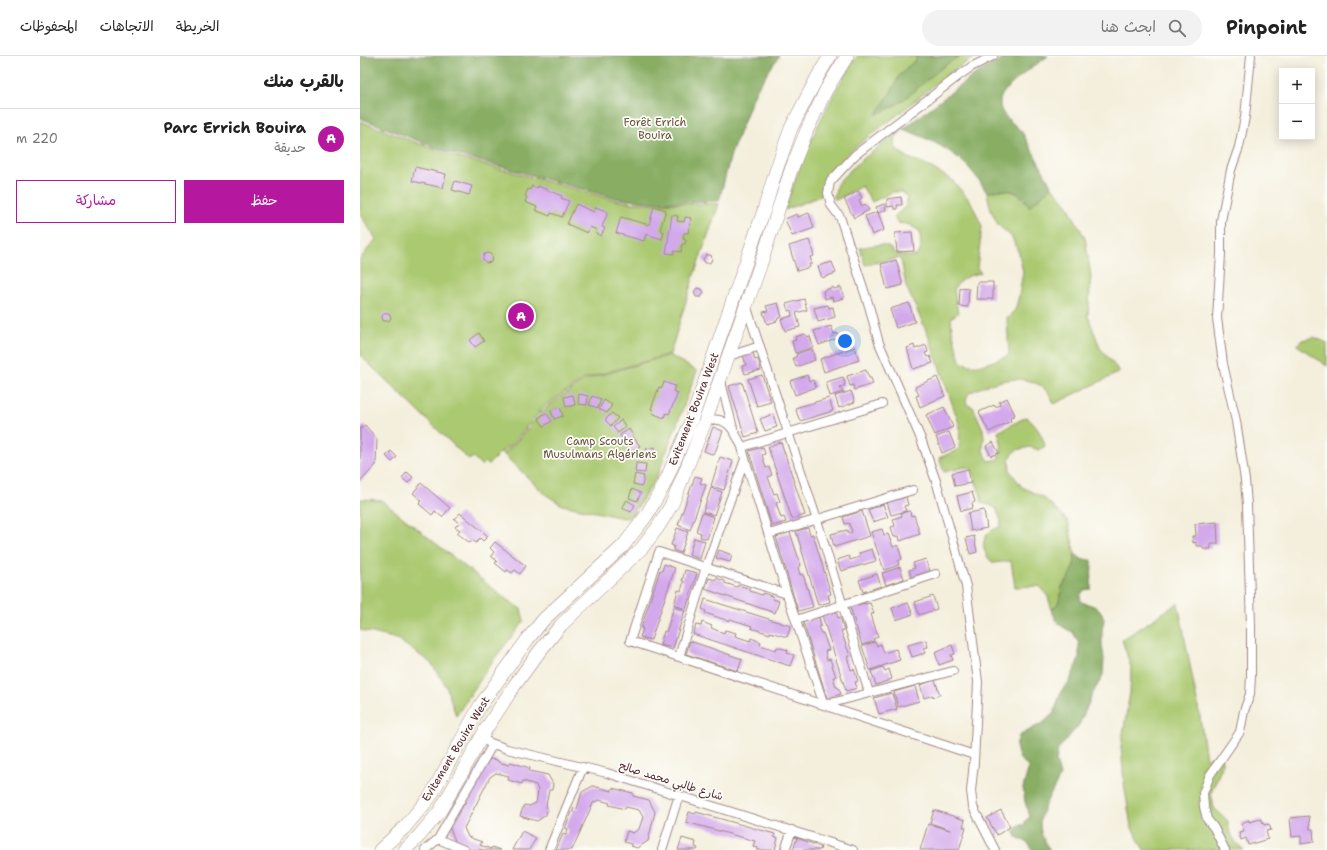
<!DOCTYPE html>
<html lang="ar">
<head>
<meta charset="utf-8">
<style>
  body { margin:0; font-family:"Shantell Sans","Playpen Sans Arabic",sans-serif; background:#f2f2f2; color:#222; direction:rtl }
  .controls { position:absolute; right:12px; top:12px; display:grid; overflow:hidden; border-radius:0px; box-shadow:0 2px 10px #0003 }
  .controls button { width:36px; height:36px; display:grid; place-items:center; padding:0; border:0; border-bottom:1px solid #e0e0e0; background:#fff; color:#222; font:20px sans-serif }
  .you { position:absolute; left:485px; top:285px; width:14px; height:14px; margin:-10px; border:3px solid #fff; border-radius:50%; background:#1a73e8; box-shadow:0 0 0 6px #1a73e833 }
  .badge { display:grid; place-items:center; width:26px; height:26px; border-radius:50%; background:#b5179e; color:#fff; font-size:13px; font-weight:700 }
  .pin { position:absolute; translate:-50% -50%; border:2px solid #fff; box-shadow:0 1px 4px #0006 }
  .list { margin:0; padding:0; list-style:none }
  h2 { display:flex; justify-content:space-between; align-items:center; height:52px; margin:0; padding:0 16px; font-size:17px }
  h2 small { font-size:13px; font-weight:400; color:#767676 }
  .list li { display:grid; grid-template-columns:26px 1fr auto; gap:12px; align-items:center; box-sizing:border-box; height:60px; padding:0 16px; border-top:1px solid #e0e0e0 }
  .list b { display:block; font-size:15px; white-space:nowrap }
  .list p { margin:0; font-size:13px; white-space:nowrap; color:#767676 }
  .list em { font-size:13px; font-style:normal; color:#767676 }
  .actions { display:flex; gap:8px; padding:12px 16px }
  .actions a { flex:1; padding:9px 0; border:1px solid #b5179e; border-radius:0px; text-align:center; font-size:14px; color:#b5179e }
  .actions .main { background:#b5179e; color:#fff }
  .icon { flex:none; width:22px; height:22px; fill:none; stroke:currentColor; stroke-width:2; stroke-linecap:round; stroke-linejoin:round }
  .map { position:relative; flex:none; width:967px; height:794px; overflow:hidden; direction:ltr }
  header { display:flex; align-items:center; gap:24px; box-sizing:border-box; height:56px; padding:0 20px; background:#fff; border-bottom:1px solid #e0e0e0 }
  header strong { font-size:19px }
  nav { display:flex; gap:22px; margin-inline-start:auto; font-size:14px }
  .search { width:280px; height:36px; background:#f2f2f2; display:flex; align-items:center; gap:10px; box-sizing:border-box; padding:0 14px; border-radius:22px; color:#767676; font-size:15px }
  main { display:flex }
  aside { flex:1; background:#fff }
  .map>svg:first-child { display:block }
  .green { fill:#abc971; stroke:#7a744e }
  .forest { fill:#88ad63; stroke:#696647 }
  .building { fill:#d3a9ec }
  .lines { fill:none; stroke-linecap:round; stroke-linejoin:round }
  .minor-casing { stroke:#9f8784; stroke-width:10 }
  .trunk-casing { stroke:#9f8784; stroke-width:14 }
  .minor { stroke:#fff; stroke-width:8 }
  .trunk { stroke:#fff; stroke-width:13 }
  .labels { text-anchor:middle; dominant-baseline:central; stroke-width:3.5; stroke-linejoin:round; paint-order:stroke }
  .park-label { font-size:11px; fill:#675240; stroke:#fdfcf7 }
  .street-label { font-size:11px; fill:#4a1f2b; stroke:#fdfcf7 }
</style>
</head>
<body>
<header>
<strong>Pinpoint</strong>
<div class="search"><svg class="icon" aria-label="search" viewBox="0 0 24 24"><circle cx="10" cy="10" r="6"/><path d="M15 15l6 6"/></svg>ابحث هنا</div>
<nav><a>الخريطة</a><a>الاتجاهات</a><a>المحفوظات</a></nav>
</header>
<main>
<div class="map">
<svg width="967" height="794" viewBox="0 0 967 794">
  <rect width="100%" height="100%" fill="#fdfcf7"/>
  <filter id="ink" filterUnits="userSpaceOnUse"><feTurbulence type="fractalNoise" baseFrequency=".025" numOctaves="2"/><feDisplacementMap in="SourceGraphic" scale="8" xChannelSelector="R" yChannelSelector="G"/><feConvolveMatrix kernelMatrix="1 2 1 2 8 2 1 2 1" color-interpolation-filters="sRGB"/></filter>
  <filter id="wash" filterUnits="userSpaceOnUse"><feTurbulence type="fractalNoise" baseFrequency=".012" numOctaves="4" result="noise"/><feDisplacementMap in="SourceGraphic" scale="16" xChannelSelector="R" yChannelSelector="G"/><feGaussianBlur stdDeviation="0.9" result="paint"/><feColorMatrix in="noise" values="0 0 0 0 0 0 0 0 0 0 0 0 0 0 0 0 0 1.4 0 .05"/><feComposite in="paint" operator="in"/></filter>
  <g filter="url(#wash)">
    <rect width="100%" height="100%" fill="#f4efdd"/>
    <path class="green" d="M497 0H618C590 14 564 38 540 57 521 72 458 113 463 139L425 154C443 98 465 49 497 0Z
      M0 65 86 98 254 144 274 147 359 148 333 222 310 298 224 323 185 350 151 389 140 397 129 408 125 406 122 410 113 401 109 404 0 299V203L16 183 0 158Z
      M543 73 536 81 534 88 538 95 551 103 563 107 592 124 611 146 622 170 617 212 621 217C607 220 602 221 594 233L598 257 591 262 592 274 600 305C614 315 635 305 649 299L647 262 655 254 659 240 663 216 659 197 651 180 638 169 631 154 627 137C644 131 660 134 669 151L692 131 707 148 725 182 731 220 728 260 740 292 760 316 694 348C692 343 690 338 686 334 665 314 631 326 609 337L606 343 607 349 613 351 623 373 624 382 623 388V395L629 405 638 403C644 393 641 387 638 376L666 361C676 369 682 378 685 390L679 394 670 391 656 394 649 403 650 415 662 431 684 442 708 465 715 498 714 510 708 523 702 530 701 539 698 547 692 554 688 541 679 530 655 531 651 505 633 507C619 494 620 477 640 471L641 465 636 452 629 449 621 447V440L611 412 606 411 584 416 579 402 599 393 600 370 568 279 546 230 541 204 538 202 505 209 500 192C511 190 528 184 534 197L545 200H557L561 193 560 175 547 168 538 167 534 161 546 150 547 141 543 136H533L512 146 502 130 476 144 474 141 477 128 484 120 499 106Z
      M954 281 967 287V310L937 289 942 284Z
      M309 299 337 315 296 423 271 461 264 462 202 449 185 438 143 398 152 390 187 351 225 324Z
      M0 443 21 444 146 543 161 553 164 565 134 603 96 660 86 630 71 607 37 583 0 574Z
      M818 547 840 661 846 703 854 700H860L863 708 851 737 854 752 868 765 869 773 875 786 884 794H784L771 770 764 727 761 690 770 636 771 611 762 584Z"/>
    <path class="forest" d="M0 0H419L396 34 371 98 359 145C324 146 289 148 254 142L87 96 0 62Z
      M557 0H600C579 11 562 30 543 44 535 50 525 54 516 59L531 36 539 20 546 12 555 5Z
      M648 0H688C678 7 644 31 641 41 640 43 640 48 640 50 642 61 655 68 662 76L692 131 669 151C668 149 666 145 664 142 655 132 639 133 627 137 607 101 580 87 543 73L614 19Z
      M715 498 723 504H732L731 533 724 534 720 540 721 546 734 550 742 557 744 564 742 574V589L744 603 743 619 733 637 719 669 698 693 696 705 700 720C688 747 668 765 690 794H672C669 786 664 784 656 781L654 776 659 769H665V765L670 761 665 746 663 732 668 714 667 709 659 702 656 690 659 680 684 666 694 657 701 635 709 626 715 613 719 601V588L713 576C700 571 696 566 692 554L698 547 701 539 702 530 708 523 714 510Z"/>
    <g id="blocks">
      <path class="building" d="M55 111 86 118 83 132 52 125Z
        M95 125 112 130 109 139 92 134Z
        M172 130 177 132 178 130 202 140 201 142 209 145 202 161 191 157 190 160 175 154 177 151 165 146 167 141 165 140 168 133 170 134Z
        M498 135 502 142 499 144 502 150 505 148 509 154 494 162 484 143Z
        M541 141 542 149H537V153H534V150L527 151V143Z
        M216 148 234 156 236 151 248 156 242 171 245 172 241 180 235 177 237 174 230 171 227 177 207 168Z
        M524 148 526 154 518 157 516 151Z
        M294 150 306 154 300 174 304 176 302 183 286 178 284 185 256 177 261 161 289 169Z
        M518 156 524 174 512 179 505 160Z
        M449 157 454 172 432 180 425 163 437 158 438 161Z
        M312 159 318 160 317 165 324 166 325 161 331 162 328 177H324L323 183 326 184 325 188H322L321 196 314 195V198L306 197Z
        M552 176 554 195 537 196 535 177Z
        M449 184 454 200 450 201 452 208H449L450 211 437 215 429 190Z
        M129 197 133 201 131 206 126 207 123 203 124 198Z
        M346 199H351L352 203 350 207H345L343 203Z
        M536 204 543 229 527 233 521 208Z
        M472 206 476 217 462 222 458 210Z
        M617 226H633V243H616Z
        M473 231 474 233 481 231 484 242 473 245 472 241 465 243 463 235Z
        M337 232 342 233 344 237 341 241H336L334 236Z
        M600 232 609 233 608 251 599 250Z
        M444 243 447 254 436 257 440 271 425 275 421 263 432 260 431 254 428 255 426 248Z
        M418 247 422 261 418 262 417 265 407 268 403 256 408 255 406 250Z
        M549 247 555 266 536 272 530 253Z
        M468 249 469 252 473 251 475 261 458 266 454 252Z
        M25 257H29L31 262 29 265H23L22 260Z
        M471 270 474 278 477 277 479 282 459 289 454 275Z
        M119 277 124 285 115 291 110 284Z
        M445 278 447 281 450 280 453 291 435 297 432 285 436 284 435 281Z
        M554 289 555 293 566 289 568 296 565 297 567 301 570 300 573 307 553 313 547 292Z
        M495 291 499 304 464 316 460 303Z
        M452 293 455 304 436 311 433 302 437 300 436 298Z
        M393 296 395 304 398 303 401 314 385 318 382 310 386 309 383 299Z
        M506 314 509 322H511L513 328 494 334 493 329 490 330 487 320Z
        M402 319 411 346 397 350 388 323Z
        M447 319 449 325 453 324 456 331 435 339 430 325Z
        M483 321 485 329 480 332 483 336 470 340 466 326Z
        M577 321 585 340 560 351 556 340 559 339 555 331Z
        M304 326 315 330 313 335 318 337 309 358 306 357 304 362 292 357 293 354 291 353 299 331 302 332Z
        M382 326 398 377 385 381 369 330Z
        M491 335 495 346 479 352 475 340Z
        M219 338 228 340 227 349 218 348Z
        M213 339 215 349 206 351 204 341Z
        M232 340 241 343 238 352 229 349Z
        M469 342 473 355 440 365 435 352Z
        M647 342 655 359 650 362 651 365 629 376 619 356 634 349 635 351 640 349 639 346Z
        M244 344 252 349 247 357 239 353Z
        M200 351 203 360 194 363 191 354Z
        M584 351 593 371 575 379 566 359Z
        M186 357 192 365 184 370 178 362Z
        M252 357 258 362 251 370 245 364Z
        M413 358 417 371 405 375 400 363Z
        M261 364 266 371 258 377 253 371Z
        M5 369 17 383 16 409 0 426V373Z
        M353 371 363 375 354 399 344 395Z
        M269 373 274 381 265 386 260 379Z
        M589 376 595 391 582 397 576 381Z
        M275 383 280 390 271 396 267 388Z
        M421 386 445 459 432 463 408 391Z
        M633 386 639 397 631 400 626 390Z
        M295 391 297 400 289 403 286 393Z
        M403 391 405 398 402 399 406 412 409 411 412 419 408 421 414 438 417 437 420 446 416 447 421 462 424 461 426 466 412 470 389 395Z
        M31 395 37 401 32 406 26 400Z
        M360 401 373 405 364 434 351 430Z
        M276 407 286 408 285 417 275 416Z
        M608 413 611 427 595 430 592 417Z
        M47 416 53 421 48 427 42 422Z
        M275 418 284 420 282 430 273 428Z
        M335 420 342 422 340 427 346 429 330 474 318 469Z
        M61 427 90 452 82 461 75 455 72 459 59 448 62 445 53 437Z
        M351 432 362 436 354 459 343 456Z
        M272 433 281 437 277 445 269 442Z
        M612 436 615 446 612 447 613 452 601 455 597 440Z
        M546 441 548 449 544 450 546 455 531 459 527 446Z
        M267 444 275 449 271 456 262 452Z
        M523 448 528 461 513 466 508 454Z
        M624 454 627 472 611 475 608 457Z
        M502 455 510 480 474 491 471 478 487 474 488 478 492 476 489 467 485 468 483 461Z
        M550 455 551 460 554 459 560 478 540 485 539 480 534 481 531 471 535 470 533 463 542 460 541 457Z
        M100 457 128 480 123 485 120 482 116 487 112 484 110 487 97 477 100 474 95 471 99 467 94 463Z
        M342 457 354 461 347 483 340 481 341 477 336 475Z
        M857 466 858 488H851V493H843V490H836V486L833 487 832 480H836L835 468Z
        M317 472 328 476 321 497 313 494 314 490 311 489Z
        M448 472 450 479 453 478 471 538 468 539 470 546 458 549 436 475Z
        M522 473 524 479 528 478 533 491 538 489 542 503 538 505 539 509 524 514 511 476Z
        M430 476 441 510 438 511 440 519 443 518 453 551 438 555 416 481Z
        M614 480 617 496 610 498 606 482Z
        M334 482 345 485 340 503 329 499Z
        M135 486 166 510 160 518 155 514 152 517 147 514 146 516 135 507 137 505 131 500 134 496 130 492Z
        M512 493 516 505 481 515 477 504 489 500 490 504 500 501 499 497Z
        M359 494 372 499 370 506 356 502Z
        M566 503 570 515 551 521 549 514 555 512 553 507Z
        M304 508 315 512 291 584 280 581 283 573 281 572 300 514 302 515Z
        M540 511 544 523 526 529 522 517Z
        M325 514 337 517 326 553 314 549 318 534 321 535 324 525H322Z
        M517 518 521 530 503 536 499 524Z
        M349 522 355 524 356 522 365 525V527L377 531 378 529 390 533V535L402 539 403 537 414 541 413 543 419 545 415 557 345 533Z
        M573 540 577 553 559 559 555 546Z
        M345 543 431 570 427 581 410 576V578L391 572 392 570 370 563 369 565 345 557 346 555 342 553Z
        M504 547 505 548 510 547 514 557 511 558 518 581 513 583 514 585 502 589 490 551Z
        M548 547 553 558 536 564 532 552Z
        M314 551 325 554 313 592 300 589 304 575 306 576Z
        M476 555 478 562 480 561 484 574 481 575 490 600 487 601 491 614 494 613 498 625 495 626 497 632 486 635 462 559Z
        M459 561 461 570 458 571 461 577H463L469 594 465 595 467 604 470 603 476 621H473L476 631H478L481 638 467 642 443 566Z
        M342 566 352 570 351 572 364 577 365 574 376 577 375 580 390 585 391 582 401 586 400 589 416 594 417 591 428 594 427 597 434 599 430 610 333 578 336 569 341 570Z
        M566 584 568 591 563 592 565 597 552 601 548 589Z
        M330 585 382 603 378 615 326 598Z
        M515 586 517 590 521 588 524 597 536 593 540 604 510 614 502 590Z
        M592 589 595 598 591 599 593 604 579 609 575 596Z
        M523 611 525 615 529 613 532 623 516 629 511 615Z
        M575 624 580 639 573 641V639L564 642 560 629Z
        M555 630 559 645 538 651 534 636Z
        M532 637 537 653 519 658 514 642Z
        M131 703 137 704 138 706 149 709 150 706 170 712 169 715 188 719 193 728 192 734H189L186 750 187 753 186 759 177 765 160 760 164 749 169 750 176 747 178 735 176 729 163 725 162 728 148 724 149 720 136 717 130 721 104 772 108 781 122 786 120 789 131 793 132 791 140 794H102L98 792 89 770 98 752 101 753 106 745 102 743 120 709Z
        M233 730 252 735V732L273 737V740L289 744 295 756 288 785 277 792 271 790V788L264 786 267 775 273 777 279 773 283 761 279 754 266 751 265 753 249 749 250 747 239 744 233 747 212 794H196L203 778 206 779 208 773 205 772 214 752 217 753 222 736Z
        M574 754 605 764 603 771H606L599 794H560L568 768 590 774 570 767Z
        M641 754 650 771 637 779 627 762Z
        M329 756 335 758 336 756 415 778 414 781 418 782 415 794H397L398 792 393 790 395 785 326 766Z
        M949 760 950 773H953L954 786 941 788V780L932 781 930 762Z
        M901 763 904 769 909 768 911 774 906 775 908 783 888 789 886 782 881 784 879 776 884 775 881 767 889 764V766Z
        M162 775 176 782 169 794H152Z
        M322 782 336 786 335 791 338 792 337 794H318Z
        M437 782 461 791 460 794H433Z"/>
    </g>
  </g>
  <g filter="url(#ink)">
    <use href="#blocks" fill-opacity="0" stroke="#9f8784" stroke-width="1"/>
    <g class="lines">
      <g class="minor-casing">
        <path id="minor" d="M633 0 611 11 597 21 495 99 470 126 468 137 471 149 480 161 509 250 519 287 561 383 577 428 606 530 618 626 614 706 611 735 613 751 635 794
          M386 249 457 464 509 637
          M369 300 400 290
          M362 324V330L373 372
          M522 348 382 391 385 403 427 538 464 649 593 615
          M345 366C366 357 375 375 382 391
          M409 478 553 434
          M427 538 299 496 270 585 319 601 614 699
          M436 564 576 518
          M319 601 346 511 385 403
          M120 683 147 693 247 717 493 794
          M78 783 104 794
          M65 794 78 783 133 688
          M189 794 223 711
          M302 794 319 739
          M425 794 432 774
          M865 794 854 772 847 763 844 751 843 737 850 719 880 676 884 655 890 638 891 620V570L887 449 885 424 876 365 863 308 857 262 861 198V165L871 114 879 91 885 61 891 0"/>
      </g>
      <g class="trunk-casing">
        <path id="trunk" d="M20 794 44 772 70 741 120 650 167 584 184 563 263 490 286 460 304 429 329 371 404 154 417 112 431 72 458 20 470 0
          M45 794 60 779 80 755 100 720 126 673 154 630 179 596 201 569 282 492 298 471 312 448 345 366 400 210 431 114 447 74 466 34 487 0"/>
      </g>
      <use href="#minor" class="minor"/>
      <use href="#trunk" class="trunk"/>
    </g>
  </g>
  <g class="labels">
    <g class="park-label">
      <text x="295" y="66">Forêt Errich<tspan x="295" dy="13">Bouira</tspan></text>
      <text x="240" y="385">Camp Scouts<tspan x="240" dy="13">Musulmans Algériens</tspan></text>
    </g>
    <g class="street-label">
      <text transform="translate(334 353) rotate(-69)">Evitement Bouira West</text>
      <text transform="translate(96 693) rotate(-59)">Evitement Bouira West</text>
      <text transform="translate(311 725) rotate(17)">شارع طالبي محمد صالح</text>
    </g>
  </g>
</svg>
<div class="controls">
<button>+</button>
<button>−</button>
</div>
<div class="you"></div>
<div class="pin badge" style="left:161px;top:260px">A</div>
</div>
<aside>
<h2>بالقرب منك<small></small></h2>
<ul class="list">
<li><span class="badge">A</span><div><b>Parc Errich Bouira</b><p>حديقة</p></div><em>220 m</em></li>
</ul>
<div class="actions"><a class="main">حفظ</a><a>مشاركة</a></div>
</aside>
</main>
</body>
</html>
